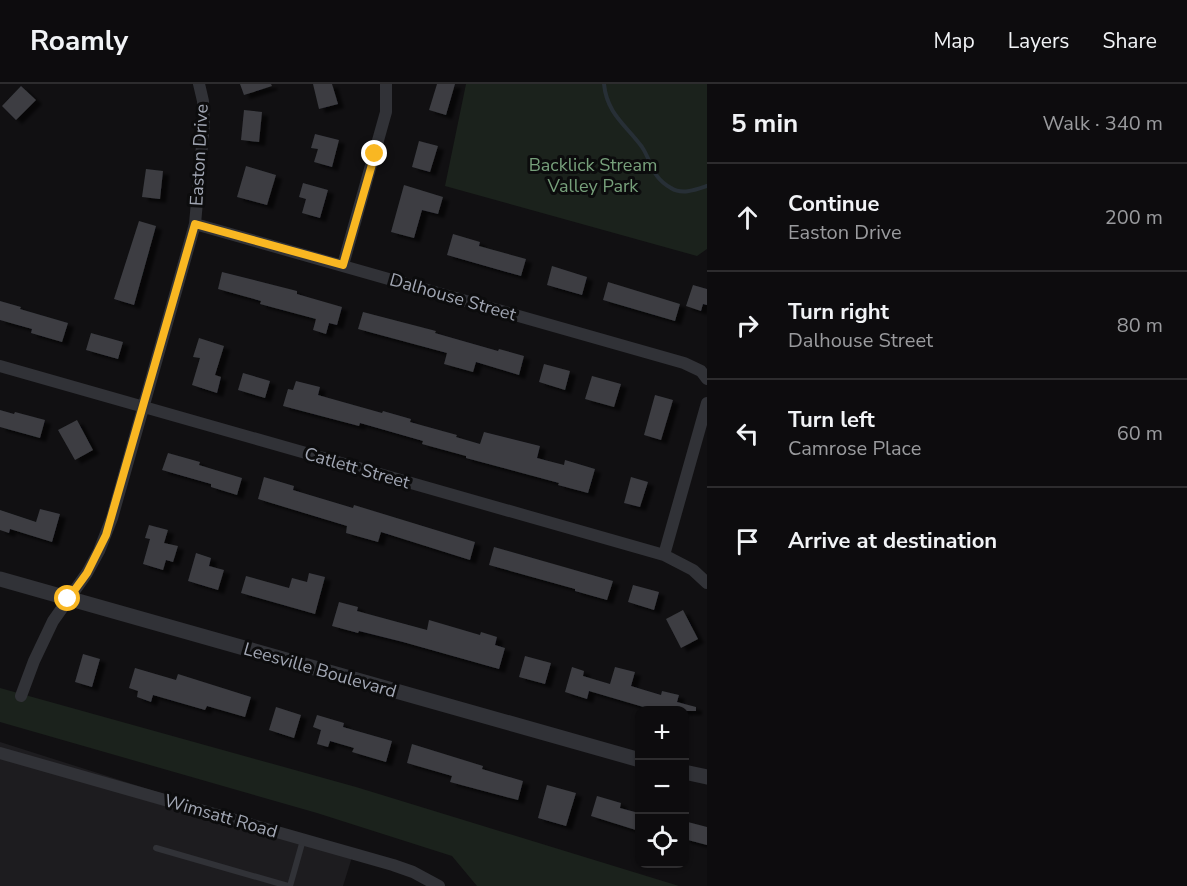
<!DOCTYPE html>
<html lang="en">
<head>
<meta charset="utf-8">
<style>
  body { margin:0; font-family:"Nunito Sans",sans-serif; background:#161517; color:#f1f3f6 }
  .controls { position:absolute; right:18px; bottom:18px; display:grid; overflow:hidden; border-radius:12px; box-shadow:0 2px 4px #0004 }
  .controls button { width:54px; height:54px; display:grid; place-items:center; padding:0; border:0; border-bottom:2px solid #2d2c2e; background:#0d0c0e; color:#f1f3f6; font:30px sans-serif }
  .stop { position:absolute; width:18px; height:18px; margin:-14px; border:4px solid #f9b722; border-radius:50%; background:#fff }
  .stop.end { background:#f9b722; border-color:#fff; box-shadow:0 2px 6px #0008 }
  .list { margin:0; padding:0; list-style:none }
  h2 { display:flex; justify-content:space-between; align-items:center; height:78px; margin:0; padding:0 24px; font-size:26px }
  h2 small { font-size:20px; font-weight:400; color:#9a9b9e }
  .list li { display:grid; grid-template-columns:39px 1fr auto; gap:18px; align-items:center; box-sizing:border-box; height:108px; padding:0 24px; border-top:2px solid #2d2c2e }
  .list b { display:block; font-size:22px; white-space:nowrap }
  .list p { margin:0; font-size:20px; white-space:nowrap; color:#9a9b9e }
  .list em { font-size:20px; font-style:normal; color:#9a9b9e }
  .icon { flex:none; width:33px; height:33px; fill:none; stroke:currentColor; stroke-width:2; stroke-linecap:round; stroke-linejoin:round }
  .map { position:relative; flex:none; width:707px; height:802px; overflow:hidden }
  header { display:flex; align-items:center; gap:36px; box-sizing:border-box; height:84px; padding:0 30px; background:#0d0c0e; border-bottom:2px solid #2d2c2e }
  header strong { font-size:28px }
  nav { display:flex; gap:33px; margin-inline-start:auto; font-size:21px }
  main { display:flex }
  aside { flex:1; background:#0d0c0e }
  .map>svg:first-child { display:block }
  .built { fill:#1d1c1f }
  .green { fill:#1b221c }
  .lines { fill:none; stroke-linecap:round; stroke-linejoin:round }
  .stream { stroke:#272f36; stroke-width:4 }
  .building { fill:#3c3d42; filter:url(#shadow) }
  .service { stroke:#313237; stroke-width:6 }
  .minor { stroke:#313237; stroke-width:12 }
  .tertiary { stroke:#313237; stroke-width:15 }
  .route { stroke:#f9b722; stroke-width:8 }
  .labels { text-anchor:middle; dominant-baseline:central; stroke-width:6; stroke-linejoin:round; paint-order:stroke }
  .street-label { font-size:18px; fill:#a1a6b3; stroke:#0c0c0d }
  .park-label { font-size:18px; fill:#77a07b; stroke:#0c0c0d }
</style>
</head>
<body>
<header>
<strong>Roamly</strong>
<nav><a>Map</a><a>Layers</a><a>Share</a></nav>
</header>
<main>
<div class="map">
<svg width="707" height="802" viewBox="0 0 707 802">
  <defs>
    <filter id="shadow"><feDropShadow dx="6" dy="4" stdDeviation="1.5" flood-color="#0009"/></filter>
  </defs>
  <rect width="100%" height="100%" fill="#111012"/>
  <path class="built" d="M0 658 353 770 343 802H0Z"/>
  <path class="green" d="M466 0H707V165L697 172 445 102Z
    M0 604 356 703 679 802H477L452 772 317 729 0 638Z"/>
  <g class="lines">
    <path class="stream" d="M604 0C607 30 626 41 642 63 652 78 651 93 671 104 682 111 695 106 707 102"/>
  </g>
  <path class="building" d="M240 0H271L272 2 244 11Z
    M313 0H332L338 20 319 25Z
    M437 0H455L446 31 429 26Z
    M21 2 36 16 16 36 2 22Z
    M244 26 262 28 259 58 241 56Z
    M315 50 339 56 332 83 314 78 318 65 311 64Z
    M419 57 438 62 430 88 412 83Z
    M246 82 276 91 267 121 237 113Z
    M146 85 163 87 160 115 142 113Z
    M303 99 328 106 320 134 302 129 306 115 299 113Z
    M404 101 443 113 438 130 422 126 414 154 391 148Z
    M139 137 156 142 134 221 114 215Z
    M453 150 480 158 479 162 526 175 521 192 447 171Z
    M552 182 587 193 582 211 547 201Z
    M222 188 297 207V210L342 223 337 241 329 239 326 250 313 246 316 235 260 220 261 217 218 205Z
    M608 198 680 220 675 237 603 216Z
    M693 201 707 205V221L703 220 701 227 686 222Z
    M0 217 21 223 20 225 68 239 62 258 31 249 32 245 0 236Z
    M363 228 436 247 435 249 498 267 499 265 524 272 519 291 476 278 473 288 444 280 447 269 358 245Z
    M91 249 123 258 118 275 86 266Z
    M199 254 224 262 215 291 221 293 217 309 192 301 200 274 193 273Z
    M544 280 570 287 565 306 539 298Z
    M243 289 270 297 265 314 238 306Z
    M592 292 621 300 614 323 585 315Z
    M296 297 320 303 318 311 382 329 383 327 411 335 410 338 457 351 456 353 480 360 484 348 540 362 537 374 564 381 565 376 595 385 588 409 558 401 559 399 466 374V372L422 360 423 357 360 339 359 342 283 322 288 305 293 306Z
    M655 311 673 316 661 356 644 351Z
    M0 326 14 330 15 328 45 336 40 354 0 343Z
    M77 336 93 366 75 376 58 346Z
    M168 369 200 378 199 381 242 394 237 411 211 403V400L162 386Z
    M264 393 294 402 293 406 353 424 354 421 475 458 470 476 381 448 378 458 346 449 347 442 258 415Z
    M631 393 648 398 640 423 624 419Z
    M40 425 60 430 52 458 10 445 9 449 0 446V426L36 438Z
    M149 441 168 446 164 459 178 462 173 478 166 476 163 486 143 480 150 455 145 454Z
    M494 463 613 497 607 516 575 507V505L489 481Z
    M196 469 211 474 209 482 224 486 218 506 188 497Z
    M309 489 325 493 315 530 241 509 246 492 289 504 292 494 307 498Z
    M633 501 659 508 654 526 628 518Z
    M339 518 358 523 357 527 427 546 429 536 480 551 481 548 497 553 495 561 505 564 499 585 403 558 359 547 358 549 332 542Z
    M683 526 698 555 681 564 666 535Z
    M83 570 100 575 92 603 75 598Z
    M525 572 551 579 545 600 519 593Z
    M572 583 584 587 583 592 610 600 615 583 635 588 631 602 661 611 662 607 679 611 677 618 696 623V627H657L589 607 587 615 565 608Z
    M135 584 176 596 178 590 251 613 245 633 207 622 205 626 153 611 151 618 137 613 138 607 129 604Z
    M276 623 301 631 294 654 269 646Z
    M317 631 344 639 343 643 392 657 386 678 352 668 354 664 330 657 328 663 317 660 321 646 313 643Z
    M412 660 483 682 482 685 523 697 518 716 450 698 452 692 407 679Z
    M547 701 576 709 566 742 538 734Z
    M597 712 621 719 620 724 639 729V747L591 732Z
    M684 737 707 743V761L684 755Z"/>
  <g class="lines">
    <path class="service" d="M156 764 288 802
      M290 802 303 756"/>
    <path class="minor" d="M195 140 684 279 701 287 707 295
      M343 181 386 28V0
      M0 282 664 471 693 486 707 499
      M664 471 707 319
      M21 612 34 577 53 537 87 489 99 467 112 434 195 140 204 39 203 17 199 0
      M0 669 393 781 413 788 439 802"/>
    <path class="tertiary" d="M0 495 640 676
      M684 688 707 693"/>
  </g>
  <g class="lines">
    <path class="route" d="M68 515 87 489 106 451 195 140 343 181 375 70"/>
  </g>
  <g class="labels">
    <g class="street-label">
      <text transform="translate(199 71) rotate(-87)">Easton Drive</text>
      <text transform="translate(453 213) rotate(16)">Dalhouse Street</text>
      <text transform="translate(357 384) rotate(16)">Catlett Street</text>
      <text transform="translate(320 586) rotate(16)">Leesville Boulevard</text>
      <text transform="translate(221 732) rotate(16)">Wimsatt Road</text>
    </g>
    <g class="park-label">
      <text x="593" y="81">Backlick Stream<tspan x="593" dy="21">Valley Park</tspan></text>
    </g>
  </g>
</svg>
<div class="controls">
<button>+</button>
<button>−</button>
<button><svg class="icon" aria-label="locate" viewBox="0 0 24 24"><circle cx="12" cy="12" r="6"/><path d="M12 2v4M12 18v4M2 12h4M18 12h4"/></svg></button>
</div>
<div class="stop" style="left:68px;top:515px"></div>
<div class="stop end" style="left:375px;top:70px"></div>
</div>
<aside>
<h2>5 min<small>Walk · 340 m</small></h2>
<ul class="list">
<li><svg class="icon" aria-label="ahead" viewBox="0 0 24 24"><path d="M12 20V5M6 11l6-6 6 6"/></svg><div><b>Continue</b><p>Easton Drive</p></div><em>200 m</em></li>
<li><svg class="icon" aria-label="right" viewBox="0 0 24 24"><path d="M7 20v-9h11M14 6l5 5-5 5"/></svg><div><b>Turn right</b><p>Dalhouse Street</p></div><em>80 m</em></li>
<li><svg class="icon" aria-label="left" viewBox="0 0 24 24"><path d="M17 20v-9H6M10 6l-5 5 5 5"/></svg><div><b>Turn left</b><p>Camrose Place</p></div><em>60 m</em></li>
<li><svg class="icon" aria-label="arrive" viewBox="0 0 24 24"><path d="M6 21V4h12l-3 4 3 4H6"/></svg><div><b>Arrive at destination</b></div></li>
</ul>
</aside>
</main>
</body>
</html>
